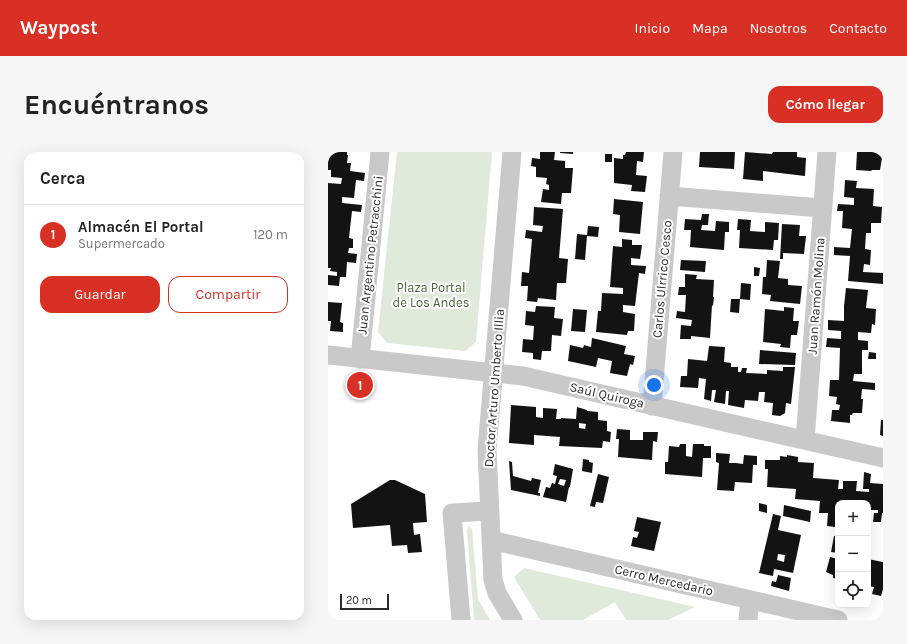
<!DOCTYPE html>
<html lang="es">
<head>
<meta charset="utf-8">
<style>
  body { margin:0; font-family:Karla,sans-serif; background:#f6f6f6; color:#222 }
  .controls { position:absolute; right:12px; bottom:12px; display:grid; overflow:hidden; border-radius:8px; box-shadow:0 4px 16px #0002 }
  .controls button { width:36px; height:36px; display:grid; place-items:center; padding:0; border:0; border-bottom:1px solid #e0e0e0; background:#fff; color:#222; font:20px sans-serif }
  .scale { position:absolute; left:12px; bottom:10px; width:49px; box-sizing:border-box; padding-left:4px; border:2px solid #2c2c2c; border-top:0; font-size:11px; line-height:14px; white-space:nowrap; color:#2c2c2c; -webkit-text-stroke:3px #fff; paint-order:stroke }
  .you { position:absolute; left:326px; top:233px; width:14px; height:14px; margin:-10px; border:3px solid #fff; border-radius:50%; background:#1a73e8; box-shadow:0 0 0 6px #1a73e833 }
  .badge { display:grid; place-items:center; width:26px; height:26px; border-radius:50%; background:#d93025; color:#fff; font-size:13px; font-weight:700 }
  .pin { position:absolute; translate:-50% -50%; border:2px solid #fff; box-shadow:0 1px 4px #0006 }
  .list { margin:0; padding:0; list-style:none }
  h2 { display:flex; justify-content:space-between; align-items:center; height:52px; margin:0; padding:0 16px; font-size:17px }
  h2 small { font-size:13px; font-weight:400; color:#767676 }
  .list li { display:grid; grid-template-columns:26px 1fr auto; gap:12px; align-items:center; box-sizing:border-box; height:60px; padding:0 16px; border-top:1px solid #e0e0e0 }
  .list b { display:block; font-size:15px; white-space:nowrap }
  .list p { margin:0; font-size:13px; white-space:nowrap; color:#767676 }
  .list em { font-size:13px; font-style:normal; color:#767676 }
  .actions { display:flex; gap:8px; padding:12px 16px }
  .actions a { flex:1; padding:9px 0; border:1px solid #d93025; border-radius:12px; text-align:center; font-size:14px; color:#d93025 }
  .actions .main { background:#d93025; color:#fff }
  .icon { flex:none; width:22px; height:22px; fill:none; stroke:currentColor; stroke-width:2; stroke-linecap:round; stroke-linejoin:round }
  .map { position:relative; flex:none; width:555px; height:468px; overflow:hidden; border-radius:12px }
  header { display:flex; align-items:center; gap:24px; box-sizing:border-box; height:56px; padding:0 20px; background:#d93025; color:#fff }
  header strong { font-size:19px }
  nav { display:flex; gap:22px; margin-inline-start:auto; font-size:14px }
  .intro { display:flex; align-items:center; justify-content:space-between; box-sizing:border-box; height:96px; padding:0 24px }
  h1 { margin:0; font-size:28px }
  .button { padding:10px 18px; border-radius:12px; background:#d93025; color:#fff; font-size:14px; font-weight:700 }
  main { display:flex; gap:24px; padding:0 24px }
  aside { flex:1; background:#fff; border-radius:12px; box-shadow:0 4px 16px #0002 }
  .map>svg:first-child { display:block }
  .green { fill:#e0eada }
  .building { fill:#131313; fill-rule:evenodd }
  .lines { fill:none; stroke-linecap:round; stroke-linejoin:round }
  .street { stroke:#c9c9c9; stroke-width:19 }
  .labels { text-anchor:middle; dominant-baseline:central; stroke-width:4; stroke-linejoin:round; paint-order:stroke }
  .street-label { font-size:13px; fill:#2c2c2c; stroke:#fff }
  .park-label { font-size:13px; fill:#4a663b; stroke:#fff }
</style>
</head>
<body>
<header>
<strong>Waypost</strong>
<nav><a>Inicio</a><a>Mapa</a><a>Nosotros</a><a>Contacto</a></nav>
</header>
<div class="intro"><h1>Encuéntranos</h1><a class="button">Cómo llegar</a></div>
<main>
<aside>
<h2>Cerca<small></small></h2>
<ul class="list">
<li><span class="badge">1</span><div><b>Almacén El Portal</b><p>Supermercado</p></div><em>120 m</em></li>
</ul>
<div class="actions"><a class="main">Guardar</a><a>Compartir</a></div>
</aside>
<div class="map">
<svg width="555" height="468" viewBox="0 0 555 468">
  <rect width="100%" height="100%" fill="#fff"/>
  <path class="green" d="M69 0H164L148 190 137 199 59 191 50 180Z
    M141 374 144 377 150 447 162 468H146L139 378Z
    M196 416 367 455 340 468H298L287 450 255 468H212L186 425Z"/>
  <path class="building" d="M0 0H19V3H20L19 11H23L22 19 37 21 36 29 28 28 26 46 14 45V51L34 53 33 60 24 59 21 86 25 87V96H21L20 101 29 102 28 111 19 110 18 125H12L11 134 0 133V123L9 124V120L2 119 3 116H0V31L13 32 14 26 3 25V18H0Z
    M212 0H227L226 8 237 9V16H245L243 41H234L233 52 213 50 215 37 221 38V33L218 32 219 26 208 25V15L203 14 204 6 212 7Z
    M232 0H245V2L232 1Z
    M298 0H316L315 10 309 9 308 23 319 24 317 40 303 39 304 33 286 31V6L295 7V3H297Z
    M372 0H407L406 17 371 15Z
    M417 0 444 2 445 0H469V5L478 6 477 24 435 19V29L415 27Z
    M529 0H555L552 18H544L543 19 528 18Z
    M277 2H284V10H277Z
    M517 28 529 29 528 36 546 37 545 54 554 55 553 71H543V81H538L537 97 543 98 542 113 536 112 535 120 555 121V132L520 129 522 104 506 103V95L522 96 524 77 514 76 515 59H509L510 52 526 53V46L516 45Z
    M286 47 315 50 312 82 291 80 292 63 285 62Z
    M206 55 235 57 231 106 240 107 238 131H229L228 148 210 146 209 150 199 149 200 134H193L194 120 201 121 204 87 197 86 198 78 214 80 215 74 205 73Z
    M374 62H381L380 73H374L373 78 387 79 388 69 401 70V80H397L396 98 362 95 363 78H356L357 67 373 68Z
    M410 67 423 68 422 79 437 80V70L451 71 450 88H446L445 98 411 96 412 78H409Z
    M454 72 472 73 471 84H478L476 102 455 101V107H452Z
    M260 74 271 75 270 85 259 84 257 108 247 107 249 82 259 83Z
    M294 87 304 88V93H314L312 107 303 106V113L318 114 317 122 311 121 307 154 295 153V160L307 162 306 179H300L299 183 268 180 270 159H273L274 141 295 142V136L282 135 285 94 294 95Z
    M353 108 378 109 377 120 352 118Z
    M439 108 452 109 450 126 460 127V133L474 134 472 152 442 149 443 143 434 142 435 125H438Z
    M426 115 432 116 431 124H426Z
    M357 122 369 123 368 127 386 128 385 145H386L385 154 384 153 382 186 363 184V187H352L353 173 363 174 364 168 348 166 349 159 357 160 358 143H350L351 135H357Z
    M413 131 423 132 422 148 412 147Z
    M518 136 540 138 538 156 548 157 547 173 544 172 543 181 530 180V188L540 189V198H534V222H526L525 229 547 231V238L534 237 533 247H535L534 261H525L524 263H522V271L503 269 504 258H511L512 253 508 252 509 245 501 244 502 228H511L512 196 498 195 499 186 513 187V179L500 178V168L516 169V154Z
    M403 147H412L411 161 402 160Z
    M0 150 14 151 12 170 15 171V180L2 179 3 169H0Z
    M208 154 227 155 226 166 235 167 233 184 224 183 223 199H214L213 208 205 207V201L194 200 195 187 205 188 206 174 197 173 198 159 207 160Z
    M456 155 466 156 465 169H471L469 183H463L462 196 452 195 453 192 435 190 437 157 456 159Z
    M245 157 259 158 257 180 243 179Z
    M264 186 298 194 296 202 307 204 305 213 302 212 299 224 282 221 284 209 270 206 268 215 240 209 242 193 255 196 256 193 263 195Z
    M381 194 397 195 396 210 403 211V215H410V220H413L414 216H419L418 221 439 222V218L455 219V215H467L463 252 458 251 457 261 452 264 444 263 445 251 436 250 437 240H431L430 249 417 248 416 256 400 253 401 239H398L397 252 386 250 388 238H384L383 249 376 247 378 227 371 226 370 236 352 235 353 224H359L360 207 379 209Z
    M432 198 468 201 467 213 431 212Z
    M541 200 548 201V207H540Z
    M183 253 208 255V265L215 266V256L229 257 228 267H233V266L248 267 249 255 259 258V259L270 260V268L279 269V279L283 280 282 290 275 289 274 296 231 294 232 285 206 283V293L181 291ZM251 271 258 272 257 277 251 276Z
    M553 268H555V284L552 283Z
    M289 277 302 278V288H315V280H330L329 290 325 289 324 308 290 305 291 287H288Z
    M352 292H358V304L364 305 365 292H376V294H383V306H375L374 325 337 322V310H340L341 294 351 295Z
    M388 301 402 302 401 311H408L415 312 416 303 429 304V313H425L424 331 407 330 406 339 389 338 391 311 388 310Z
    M459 303 470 305V310L486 311 485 326 511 328 510 337H515V329H529L528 339 541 340V337H535L536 320 543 322 542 331 555 332V361H554L553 370H545L546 361H550V358H540V351H510L507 375 499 374 500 361H491L492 349 467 347 468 337 439 335 440 317H437V308H452V304L459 305Z
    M255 307 261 308V310L265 311 264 321 254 319Z
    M181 309 184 310 185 324 203 329 204 326 213 328 210 341H212V344L183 338Z
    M227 312 245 317 242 335H241L238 350 215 345 218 335 222 336 224 331 227 332 229 324 225 323ZM232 327 238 328 236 334 230 332Z
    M270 322 281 325 275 351 268 350 267 355 262 354Z
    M62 328H67L97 342 99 370 85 371 86 383 92 382 94 400 80 401 79 393 64 394 62 373 25 376 23 352Z
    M431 351 439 353V361L431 359Z
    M456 353 483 359 482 370 455 364Z
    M445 362 453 364 450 378 473 383 465 421 446 417 445 424 431 421ZM450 402 457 403 456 410 449 408Z
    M309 365 333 370 326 399 303 394 305 385 309 386 311 380 306 379Z
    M506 384 510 385V401L503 400Z
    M502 405 510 407V424L509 427 505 426V423L498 420Z
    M540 407 555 410V437L553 444 544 442 546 435 540 434Z
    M450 423 463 426 461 439 443 434 444 429 448 430Z"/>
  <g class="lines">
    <path class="street" d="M184 0 159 298 165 428 169 441 185 468
      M341 44 494 56
      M0 203 195 224 555 306
      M32 207 52 0
      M324 254 345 0
      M477 288 499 0
      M163 388 510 468
      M133 468 124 361 161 359
      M420 468 422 448"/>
  </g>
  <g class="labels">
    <g class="street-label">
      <text transform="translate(42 103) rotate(-84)">Juan Argentino Petracchini</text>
      <text transform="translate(334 127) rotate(-85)">Carlos Ulrrico Cesco</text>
      <text transform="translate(488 144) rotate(-86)">Juan Ramón Molina</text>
      <text transform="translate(166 236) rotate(-86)">Doctor Arturo Umberto Illia</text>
      <text transform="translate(279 243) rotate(13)">Saúl Quiroga</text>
      <text transform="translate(336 428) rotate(13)">Cerro Mercedario</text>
    </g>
    <g class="park-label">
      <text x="103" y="135">Plaza Portal<tspan x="103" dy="15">de Los Andes</tspan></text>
    </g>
  </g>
</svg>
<div class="controls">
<button>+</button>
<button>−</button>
<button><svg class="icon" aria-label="locate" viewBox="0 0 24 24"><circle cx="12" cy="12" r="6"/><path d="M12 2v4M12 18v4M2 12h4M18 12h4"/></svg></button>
</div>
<div class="scale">20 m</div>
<div class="you"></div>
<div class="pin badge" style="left:32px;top:233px">1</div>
</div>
</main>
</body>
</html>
